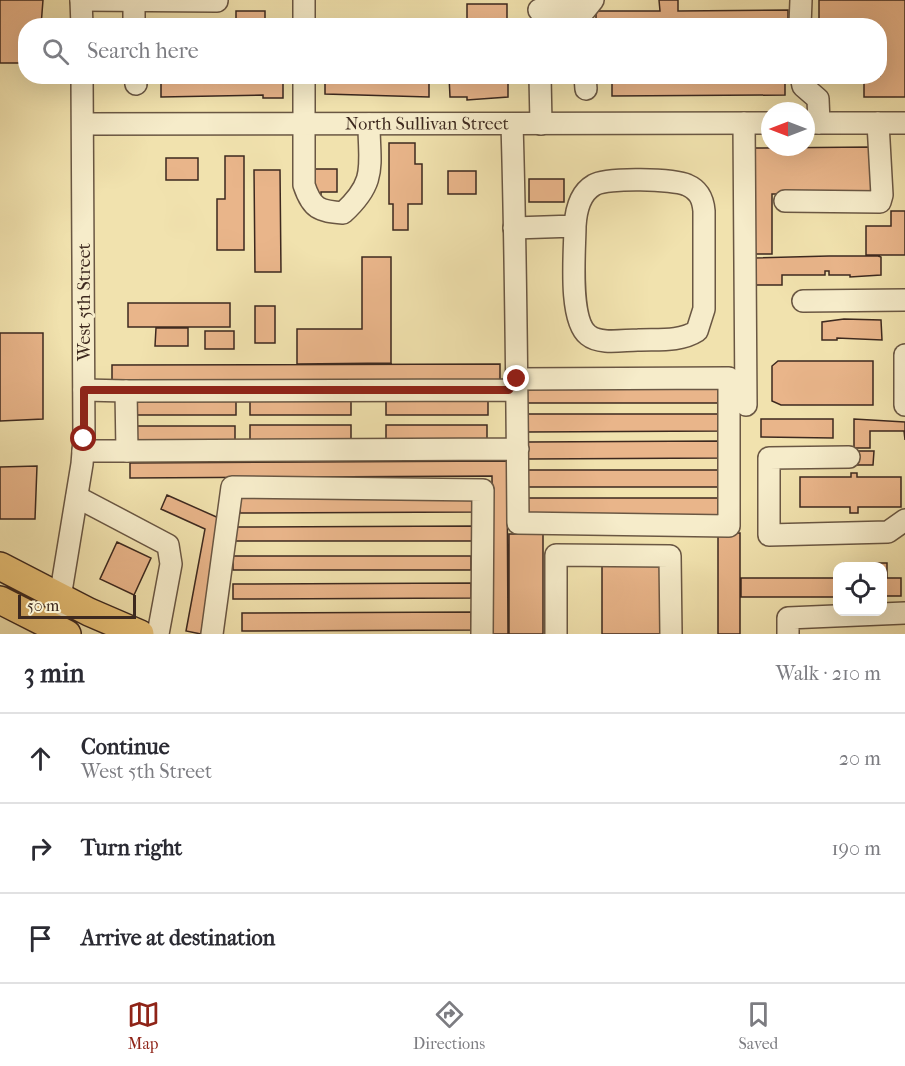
<!DOCTYPE html>
<html lang="en">
<head>
<meta charset="utf-8">
<style>
  body { margin:0; font-family:"IM FELL French Canon",serif; background:#f2f2f3; color:#2b2b33 }
  .controls { position:absolute; right:18px; bottom:18px; display:grid; overflow:hidden; border-radius:12px; box-shadow:0 6px 24px #0002 }
  .controls button { width:54px; height:54px; display:grid; place-items:center; padding:0; border:0; border-bottom:2px solid #e1e1e2; background:#fff; color:#2b2b33; font:30px sans-serif }
  .compass { position:absolute; left:761px; top:102px; width:54px; height:54px; border-radius:50%; background:#fff; box-shadow:0 6px 24px #0002; rotate:270deg }
  .scale { position:absolute; left:18px; bottom:15px; width:118px; box-sizing:border-box; padding-left:6px; border:3px solid #3d291f; border-top:0; font-size:16px; line-height:21px; white-space:nowrap; color:#3d291f; -webkit-text-stroke:4px #f6ecca; paint-order:stroke }
  .stop { position:absolute; width:18px; height:18px; margin:-14px; border:4px solid #8f2418; border-radius:50%; background:#fff }
  .stop.end { background:#8f2418; border-color:#fff; box-shadow:0 2px 6px #0008 }
  .list { margin:0; padding:0; list-style:none }
  h2 { display:flex; justify-content:space-between; align-items:center; height:78px; margin:0; padding:0 24px; font-size:26px }
  h2 small { font-size:20px; font-weight:400; color:#7c7c81 }
  .list li { display:grid; grid-template-columns:39px 1fr auto; gap:18px; align-items:center; box-sizing:border-box; height:90px; padding:0 24px; border-top:2px solid #e1e1e2 }
  .list b { display:block; font-size:22px; white-space:nowrap }
  .list p { margin:0; font-size:20px; white-space:nowrap; color:#7c7c81 }
  .list em { font-size:20px; font-style:normal; color:#7c7c81 }
  .icon { flex:none; width:33px; height:33px; fill:none; stroke:currentColor; stroke-width:2; stroke-linecap:round; stroke-linejoin:round }
  .map { position:relative; flex:none; width:905px; height:634px; overflow:hidden }
  .search { position:absolute; background:#fff; box-shadow:0 6px 24px #0002; left:18px; right:18px; top:18px; height:66px; display:flex; align-items:center; gap:15px; box-sizing:border-box; padding:0 21px; border-radius:24px; color:#7c7c81; font-size:22px }
  .sheet { height:348px; background:#fff }
  nav { display:flex; justify-content:space-around; align-items:center; box-sizing:border-box; height:84px; border-top:2px solid #e1e1e2; background:#fff; font-size:16px; color:#7c7c81 }
  nav a { display:grid; justify-items:center; gap:3px }
  nav .on { color:#8f2418 }
  .map>svg:first-child { display:block }
  .building { fill:#e9b58a; stroke:#3d291f; stroke-width:1.5 }
  .lines { fill:none; stroke-linecap:round; stroke-linejoin:round }
  .minor-casing { stroke:#6a5743; stroke-width:24 }
  .major-casing { stroke:#3d291f; stroke-width:30 }
  .minor { stroke:#f6ecca; stroke-width:21 }
  .major { stroke:#e8c177; stroke-width:27 }
  .route { stroke:#8f2418; stroke-width:8 }
  .labels { text-anchor:middle; dominant-baseline:central; stroke-width:5; stroke-linejoin:round; paint-order:stroke }
  .street-label { font-size:18px; fill:#3d291f; stroke:#f6ecca }
</style>
</head>
<body>
<div class="map">
<svg width="905" height="634" viewBox="0 0 905 634">
  <rect width="100%" height="100%" fill="#f1e2ae"/>
  <filter id="stains"><feTurbulence type="fractalNoise" baseFrequency=".00333" numOctaves="4"/><feColorMatrix values="0 0 0 0 .2 0 0 0 0 .09 0 0 0 0 .02 0 0 0 .5 -.17"/></filter>
  <radialGradient id="worn" r=".72"><stop offset=".6" stop-color="#630" stop-opacity="0"/><stop offset="1" stop-color="#630" stop-opacity=".3"/></radialGradient>
  <path class="building" d="M0 0H43L41 26H26V63H0Z
    M659 0H678V11L788 10V26H596V11H660Z
    M819 0H905V97H864V76H880V26H819Z
    M467 4H507V26H449V19H467Z
    M236 11H265V22H280V26H161V22H236Z
    M371 19H429V26H325V22H371Z
    M161 76 283 77V98H263V95L161 97Z
    M325 76H429V97L325 94Z
    M449 76H508V97L467 100V97H450Z
    M612 76H785V95L612 96Z
    M389 143H415V164H422V204H408V230H393V204H389Z
    M871 147V194H772V254H754V148Z
    M225 156H244V250H217V199H225Z
    M166 158H198V180H166Z
    M311 169H337V192H321V196H315Z
    M254 170H280L281 272H255Z
    M448 171H476V194H448Z
    M529 179H564V202H529Z
    M891 211H905V255H866V226H891Z
    M829 256H878L881 257V275L850 277V275H829V271H825V275H782V285H752V258Z
    M362 257H391V363L297 364V329H362Z
    M128 303H230V327H128Z
    M255 306H275V343H255Z
    M844 319 881 320 882 340 837 338V340H822V322Z
    M156 328H188V346H155Z
    M205 331H234V349H205Z
    M0 333H43V419L0 421Z
    M778 361H873V405H781L772 401V366Z
    M500 364V382L112 383V365Z
    M527 386H721V403H527Z
    M386 396 488 397V415H386Z
    M135 397H236V415H135Z
    M250 397H351V415H250Z
    M527 414H721V431L527 432Z
    M761 419H833V438L761 437Z
    M854 419 905 422V440L904 431H870V448H854Z
    M250 425H351V443H250Z
    M386 425H487V443H386Z
    M135 426H235V443H135Z
    M721 441V458L527 459V442Z
    M854 451H874L873 465H854Z
    M507 461 508 634H493L492 476 130 478V463Z
    M37 466 35 519H0V467Z
    M527 470H721V487H527Z
    M851 473H857V477H901V507H858V513H850V507H800V477H851Z
    M167 495 221 519 201 634 186 631 205 529 161 509Z
    M240 498H472V512L240 513Z
    M527 498H721V515L527 516Z
    M472 526V541H233V527Z
    M718 533H740V634H718Z
    M509 534H543V634H509Z
    M117 542 151 558 134 595 100 579Z
    M233 556H471V570H233Z
    M844 563H887V578H901V596H882V566H844Z
    M602 566H660V634H602Z
    M741 578H838V597H741Z
    M471 583V598L233 599V584Z
    M471 612V630L242 631V613Z"/>
  <g class="lines">
    <g class="minor-casing">
      <g id="minor">
        <path d="M81 0 217 1"/>
        <path d="M81 0 82 26"/>
        <path d="M134 0V26"/>
        <path d="M539 10H585L593 0"/>
        <path d="M304 26V0"/>
        <path d="M800 26 801 0"/>
        <path d="M135 76 136 84"/>
        <path d="M304 76V185C312 209 319 211 343 213 378 181 369 165 369 124"/>
        <path d="M540 76 541 124"/>
        <path d="M585 76 586 89"/>
        <path d="M801 76 803 86 818 99 819 123"/>
        <path d="M744 123 746 405"/>
        <path d="M806 123H905"/>
        <path id="s1" d="M83 124 770 123"/>
        <path d="M512 124C516 257 517 390 518 523L729 526V378L517 379 509 390 126 391 127 451 518 449"/>
        <path d="M785 201 880 202 882 195 878 123"/>
        <path d="M514 228 575 226C575 250 568 319 588 335 600 345 623 340 638 340 657 339 680 342 697 331L704 309V211C703 199 699 190 687 185 674 179 607 177 594 185 580 193 576 210 575 226"/>
        <path d="M803 301 905 300"/>
        <path d="M905 355V405"/>
        <path d="M84 390 126 391"/>
        <path d="M83 451H127"/>
        <path d="M849 457 769 458V535L888 532 905 520"/>
        <path d="M77 497 168 545 171 564 158 634"/>
        <path d="M54 634 82 464 84 439 82 76"/>
        <path d="M212 634 232 487 483 490 482 634"/>
        <path d="M556 634V555L670 556 671 634"/>
        <path d="M788 634V618L905 613"/>
      </g>
    </g>
    <g class="major-casing">
      <path id="major" d="M0 566 89 612 140 634
        M0 600 67 634"/>
    </g>
    <use href="#minor" class="minor"/>
    <use href="#major" class="major"/>
  </g>
  <g class="lines">
    <path class="route" d="M84 439V390H509L517 379"/>
  </g>
  <g class="labels">
    <g class="street-label">
      <text stroke="none"><textPath href="#s1" startOffset="344">North Sullivan Street</textPath></text>
      <text transform="translate(84 302) rotate(-90)">West 5th Street</text>
    </g>
  </g>
  <rect width="100%" height="100%" filter="url(#stains)"/>
  <rect width="100%" height="100%" fill="url(#worn)"/>
</svg>
<div class="controls">
<button><svg class="icon" aria-label="locate" viewBox="0 0 24 24"><circle cx="12" cy="12" r="6"/><path d="M12 2v4M12 18v4M2 12h4M18 12h4"/></svg></button>
</div>
<svg class="compass" viewBox="-18 -18 36 36"><path d="M0-13l5 13h-10z" fill="#e53935"/><path d="M0 13l5-13h-10z" fill="#7c7c81"/></svg>
<div class="scale">50 m</div>
<div class="stop" style="left:84px;top:439px"></div>
<div class="stop end" style="left:517px;top:379px"></div>
<div class="search"><svg class="icon" aria-label="search" viewBox="0 0 24 24"><circle cx="10" cy="10" r="6"/><path d="M15 15l6 6"/></svg>Search here</div>
</div>
<section class="sheet">
<h2>3 min<small>Walk · 210 m</small></h2>
<ul class="list">
<li><svg class="icon" aria-label="ahead" viewBox="0 0 24 24"><path d="M12 20V5M6 11l6-6 6 6"/></svg><div><b>Continue</b><p>West 5th Street</p></div><em>20 m</em></li>
<li><svg class="icon" aria-label="right" viewBox="0 0 24 24"><path d="M7 20v-9h11M14 6l5 5-5 5"/></svg><div><b>Turn right</b></div><em>190 m</em></li>
<li><svg class="icon" aria-label="arrive" viewBox="0 0 24 24"><path d="M6 21V4h12l-3 4 3 4H6"/></svg><div><b>Arrive at destination</b></div></li>
</ul>
</section>
<nav>
<a class="on"><svg class="icon" aria-label="map" viewBox="0 0 24 24"><path d="M3 6l6-2 6 2 6-2v14l-6 2-6-2-6 2zM9 4v14M15 6v14"/></svg>Map</a>
<a><svg class="icon" aria-label="directions" viewBox="0 0 24 24"><path d="M12 3l9 9-9 9-9-9zM9 14v-3h6M13 9l2 2-2 2"/></svg>Directions</a>
<a><svg class="icon" aria-label="saved" viewBox="0 0 24 24"><path d="M7 4h10v16l-5-4-5 4z"/></svg>Saved</a>
</nav>
</body>
</html>
